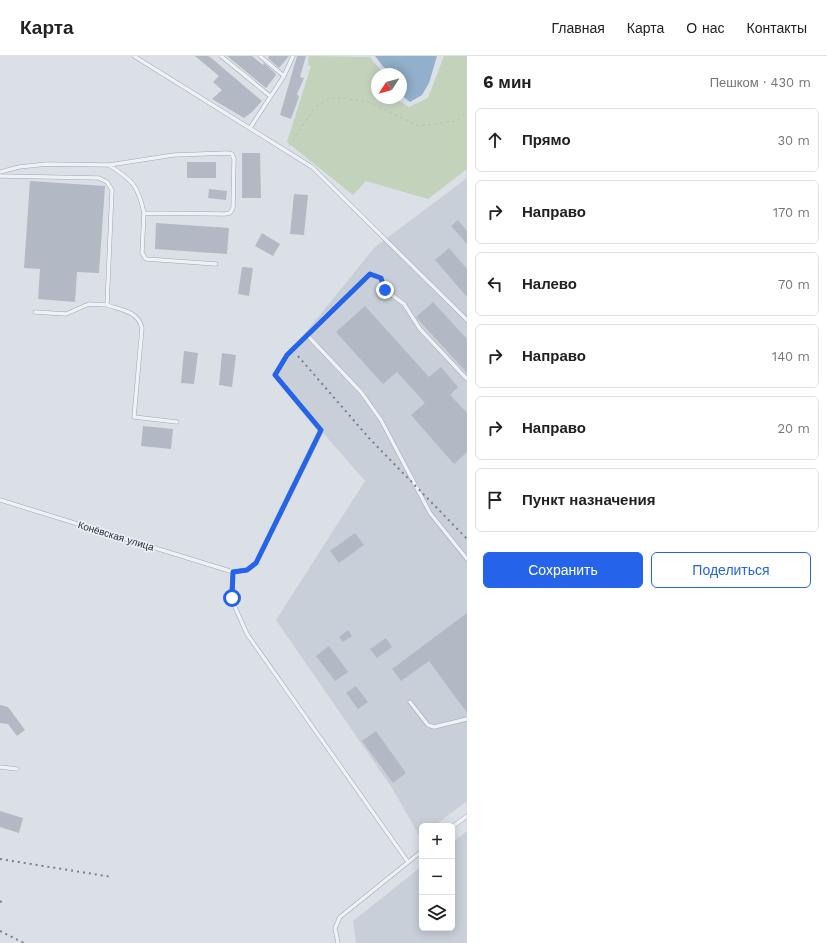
<!DOCTYPE html>
<html lang="ru">
<head>
<meta charset="utf-8">
<style>
  body { margin:0; font-family:"Work Sans",sans-serif; background:#f2f2f2; color:#202124 }
  .controls { position:absolute; right:12px; bottom:12px; display:grid; overflow:hidden; border-radius:6px; box-shadow:0 2px 10px #0003 }
  .controls button { width:36px; height:36px; display:grid; place-items:center; padding:0; border:0; border-bottom:1px solid #e0e0e0; background:#fff; color:#202124; font:20px sans-serif }
  .compass { position:absolute; left:371px; top:12px; width:36px; height:36px; border-radius:50%; background:#fff; box-shadow:0 2px 10px #0003; rotate:234deg }
  .stop { position:absolute; width:12px; height:12px; margin:-9px; border:3px solid #2563eb; border-radius:50%; background:#fff }
  .stop.end { background:#2563eb; border-color:#fff; box-shadow:0 1px 4px #0008 }
  .list { margin:0; padding:0; list-style:none }
  h2 { display:flex; justify-content:space-between; align-items:center; height:52px; margin:0; padding:0 16px; font-size:17px }
  h2 small { font-size:13px; font-weight:400; color:#757577 }
  .list li { display:grid; grid-template-columns:26px 1fr auto; gap:12px; align-items:center; box-sizing:border-box; height:64px; margin:0 8px 8px; padding:0 8px; border:1px solid #e0e0e0; border-radius:6px }
  .list b { display:block; font-size:15px; white-space:nowrap }
  .list em { font-size:13px; font-style:normal; color:#757577 }
  .actions { display:flex; gap:8px; padding:12px 16px }
  .actions a { flex:1; padding:9px 0; border:1px solid #2563eb; border-radius:6px; text-align:center; font-size:14px; color:#2563eb }
  .actions .main { background:#2563eb; color:#fff }
  .icon { flex:none; width:22px; height:22px; fill:none; stroke:currentColor; stroke-width:2; stroke-linecap:round; stroke-linejoin:round }
  .map { position:relative; flex:none; width:467px; height:887px; overflow:hidden }
  header { display:flex; align-items:center; gap:24px; box-sizing:border-box; height:56px; padding:0 20px; background:#fff; border-bottom:1px solid #e0e0e0 }
  header strong { font-size:19px }
  nav { display:flex; gap:22px; margin-inline-start:auto; font-size:14px }
  main { display:flex }
  aside { flex:1; background:#fff }
  .map>svg:first-child { display:block }
  .built { fill:#c9cfd9 }
  .green { fill:#c2d2bb }
  .water { fill:#92b0cb }
  .building { fill:#b2b9c4 }
  .lines { fill:none; stroke-linecap:round; stroke-linejoin:round }
  .service-casing { stroke:#a0a7b1; stroke-width:4.5 }
  .path { stroke:#b9bec5; stroke-width:1; stroke-dasharray:3 3; stroke-linecap:butt }
  .service { stroke:#eef1f5; stroke-width:3.5 }
  .rail { stroke:#738092; stroke-width:2; stroke-dasharray:2 4; stroke-linecap:butt }
  .route { stroke:#2563eb; stroke-width:5 }
  .labels { text-anchor:middle; dominant-baseline:central; stroke-width:3.5; stroke-linejoin:round; paint-order:stroke }
  .street-label { font-size:10px; fill:#242e3e; stroke:#eaeff5 }
</style>
</head>
<body>
<header>
<strong>Карта</strong>
<nav><a>Главная</a><a>Карта</a><a>О нас</a><a>Контакты</a></nav>
</header>
<main>
<div class="map">
<svg width="467" height="887" viewBox="0 0 467 887">
  <rect width="100%" height="100%" fill="#dbe0e7"/>
  <path class="built" d="M467 122V745L434 770H422L420 781 392 732 276 564 365 425 272 318 375 191Z
    M467 775V887H356L353 865 422 810V872H452V787Z"/>
  <path class="green" d="M309 0 370 1 383 17 377 18V21L371 26 377 30V42H395L409 51 428 42 444 0H467V113L428 143 366 125 353 139 287 86 311 10 308 9Z"/>
  <path class="water" d="M375 0H437L429 27 422 39 410 46 401 39V18H389Z"/>
  <path class="building" d="M195 0H209L262 45 252 56 244 62 212 43 222 34 213 26 219 20Z
    M227 0H252L263 9 264 7 275 17 276 19 266 32Z
    M269 0H289L279 12 268 2Z
    M297 0H306L300 21 304 22 297 38 299 41 291 63 280 59Z
    M242 97H260L261 142H242Z
    M187 106H216V122H187Z
    M30 125 105 130 99 217 77 216 75 246 38 243 40 213 24 212Z
    M209 133 227 135 226 144 208 142Z
    M294 138 308 139 304 179 290 178Z
    M458 164 467 175V188L451 170Z
    M156 167 229 172 227 198 155 193Z
    M262 177 280 188 273 200 255 190Z
    M449 192 467 213V241L435 204Z
    M242 211 253 212 249 240 238 238Z
    M433 246 467 283V317L416 261Z
    M365 250 429 321 441 311 458 331 450 339 467 357V396L454 408 411 359 425 347 397 316 383 328 336 276Z
    M184 295 198 297 194 328 181 327Z
    M222 297 236 299 232 331 219 329Z
    M143 370 173 373 171 393 141 390Z
    M355 477 364 489 339 507 330 495Z
    M467 557V657L429 605 401 625 392 613Z
    M348 574 352 580 343 586 339 581Z
    M386 582 392 591 377 602 370 593Z
    M329 590 348 616 335 625 316 600Z
    M356 630 368 646 358 653 346 637Z
    M0 649 8 651 25 674 17 680 8 668 0 667Z
    M376 675 406 717 393 727 362 685Z
    M0 755 23 762 19 777 0 771Z"/>
  <g class="lines">
    <g class="service-casing">
      <path id="service" d="M134 0 312 111 467 264
        M221 0 270 40
        M260 0 284 20
        M250 72 284 20 293 0
        M0 116 19 111 47 108 109 109 174 99 227 97 232 98 234 103 233 152 230 157 225 158 144 157C138 129 133 125 109 109
        M0 120 99 122 107 126 112 134 107 249 89 248 66 258 35 256
        M144 157 142 197 146 203 216 208
        M107 249C121 254 138 255 142 272L134 361 177 366
        M307 279 361 336 381 364 430 457 467 503
        M0 444 233 516 247 514 256 507 321 375 275 319 287 299 370 218 381 223 385 234 404 248 420 273 467 323
        M233 516 231 542 247 578 408 806
        M410 646 428 669 434 671 467 663
        M0 711 17 713
        M452 771 467 760
        M338 887 335 872 340 861 422 795"/>
    </g>
    <path class="path" d="M289 90 315 51 330 42H342L368 46 419 70 456 65 467 55"/>
    <use href="#service" class="service"/>
    <path class="rail" d="M298 300 369 382 467 483
      M0 803 112 821
      M0 845 5 848
      M0 875 24 887"/>
  </g>
  <g class="lines">
    <path class="route" d="M232 542 233 516 247 514 256 507 321 374 275 319 287 299 370 218 381 222 385 234"/>
  </g>
  <g class="labels">
    <g class="street-label">
      <text transform="translate(116 480) rotate(17)">Конёвская улица</text>
    </g>
  </g>
</svg>
<div class="controls">
<button>+</button>
<button>−</button>
<button><svg class="icon" aria-label="layers" viewBox="0 0 24 24"><path d="M12 4l9 5-9 5-9-5zM3 14l9 5 9-5"/></svg></button>
</div>
<svg class="compass" viewBox="-18 -18 36 36"><path d="M0-13l5 13h-10z" fill="#e53935"/><path d="M0 13l5-13h-10z" fill="#757577"/></svg>
<div class="stop" style="left:232px;top:542px"></div>
<div class="stop end" style="left:385px;top:234px"></div>
</div>
<aside>
<h2>6 мин<small>Пешком · 430 m</small></h2>
<ul class="list">
<li><svg class="icon" aria-label="ahead" viewBox="0 0 24 24"><path d="M12 20V5M6 11l6-6 6 6"/></svg><div><b>Прямо</b></div><em>30 m</em></li>
<li><svg class="icon" aria-label="right" viewBox="0 0 24 24"><path d="M7 20v-9h11M14 6l5 5-5 5"/></svg><div><b>Направо</b></div><em>170 m</em></li>
<li><svg class="icon" aria-label="left" viewBox="0 0 24 24"><path d="M17 20v-9H6M10 6l-5 5 5 5"/></svg><div><b>Налево</b></div><em>70 m</em></li>
<li><svg class="icon" aria-label="right" viewBox="0 0 24 24"><path d="M7 20v-9h11M14 6l5 5-5 5"/></svg><div><b>Направо</b></div><em>140 m</em></li>
<li><svg class="icon" aria-label="right" viewBox="0 0 24 24"><path d="M7 20v-9h11M14 6l5 5-5 5"/></svg><div><b>Направо</b></div><em>20 m</em></li>
<li><svg class="icon" aria-label="arrive" viewBox="0 0 24 24"><path d="M6 21V4h12l-3 4 3 4H6"/></svg><div><b>Пункт назначения</b></div></li>
</ul>
<div class="actions"><a class="main">Сохранить</a><a>Поделиться</a></div>
</aside>
</main>
</body>
</html>
